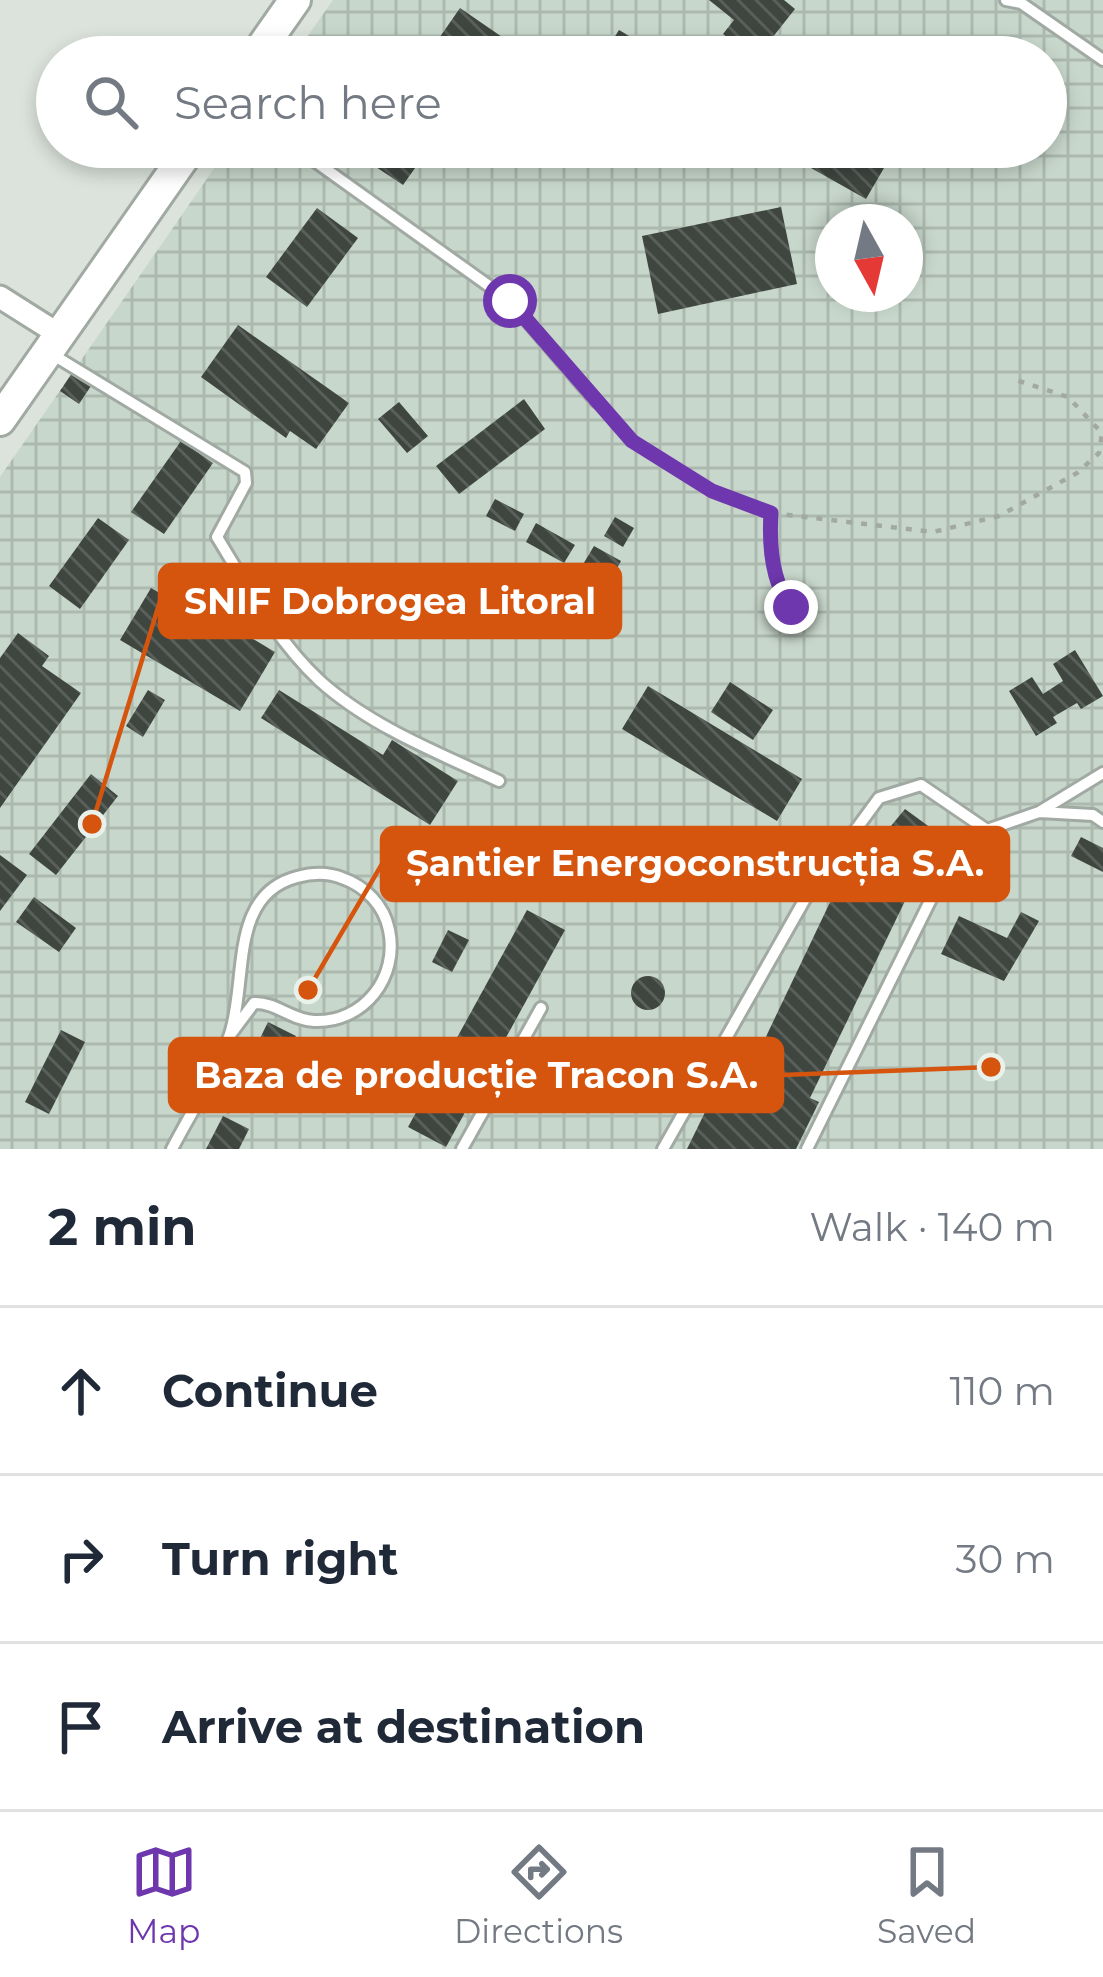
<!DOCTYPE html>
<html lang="en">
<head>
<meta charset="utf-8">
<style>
  body { margin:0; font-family:Montserrat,sans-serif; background:#f6f6f7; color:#1f2937 }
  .compass { position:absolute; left:815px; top:204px; width:108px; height:108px; border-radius:50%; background:#fff; box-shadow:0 6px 18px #0003; rotate:172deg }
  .stop { position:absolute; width:36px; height:36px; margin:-27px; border:9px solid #6f37ad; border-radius:50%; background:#fff }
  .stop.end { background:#6f37ad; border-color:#fff; box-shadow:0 3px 12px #0008 }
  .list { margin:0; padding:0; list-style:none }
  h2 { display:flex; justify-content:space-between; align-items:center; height:156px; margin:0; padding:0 48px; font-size:51px }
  h2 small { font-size:39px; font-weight:400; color:#747a83 }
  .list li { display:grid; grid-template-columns:78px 1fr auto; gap:36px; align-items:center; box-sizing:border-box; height:168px; padding:0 48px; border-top:3px solid #e0e1e3 }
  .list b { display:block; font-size:45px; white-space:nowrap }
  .list em { font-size:39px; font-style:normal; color:#747a83 }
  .icon { flex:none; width:66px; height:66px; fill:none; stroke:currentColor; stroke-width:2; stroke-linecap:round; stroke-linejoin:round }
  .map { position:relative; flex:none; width:1103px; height:1149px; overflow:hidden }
  .search { position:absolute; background:#fff; box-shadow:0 6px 18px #0003; left:36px; right:36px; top:36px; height:132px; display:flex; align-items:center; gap:30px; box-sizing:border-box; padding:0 42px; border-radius:66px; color:#747a83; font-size:45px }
  .sheet { height:660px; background:#fff }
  nav { display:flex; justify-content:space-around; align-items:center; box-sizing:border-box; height:168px; border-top:3px solid #e0e1e3; background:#fff; font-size:33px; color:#747a83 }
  nav a { display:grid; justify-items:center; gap:6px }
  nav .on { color:#6f37ad }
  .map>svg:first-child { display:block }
  .industrial { fill:url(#industrial-grid); fill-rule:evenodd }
  .building { fill:url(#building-back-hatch) }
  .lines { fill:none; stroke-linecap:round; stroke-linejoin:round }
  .lane-casing { stroke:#a1a9a3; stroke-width:16 }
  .street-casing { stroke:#a1a9a3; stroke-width:27 }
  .secondary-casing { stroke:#a1a9a3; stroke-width:36 }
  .path { stroke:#a2a9a3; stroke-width:4.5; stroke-dasharray:6 9; stroke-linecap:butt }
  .lane { stroke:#fff; stroke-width:10 }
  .street { stroke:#fff; stroke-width:21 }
  .secondary { stroke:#fff; stroke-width:30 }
  .route { stroke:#6f37ad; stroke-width:15 }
  .leader { fill:none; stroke:#d5550f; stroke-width:4.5 }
  .callout-dot { fill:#d5550f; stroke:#e8f1ea; stroke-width:4.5 }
  .callout { fill:#d5550f; stroke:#d5550f; stroke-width:4.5 }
  .callout-label { font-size:36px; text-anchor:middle; font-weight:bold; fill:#fff }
</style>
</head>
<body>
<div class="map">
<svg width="1103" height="1149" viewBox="0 0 1103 1149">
  <defs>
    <pattern id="industrial-grid" width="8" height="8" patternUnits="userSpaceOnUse" patternTransform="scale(3)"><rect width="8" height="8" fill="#c8d7cb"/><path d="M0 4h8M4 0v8" fill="none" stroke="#acb9af"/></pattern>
    <pattern id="building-back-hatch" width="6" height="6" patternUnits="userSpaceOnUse" patternTransform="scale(3)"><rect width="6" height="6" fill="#3f4640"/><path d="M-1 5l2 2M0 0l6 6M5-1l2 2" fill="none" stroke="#595f5a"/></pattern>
  </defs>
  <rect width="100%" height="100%" fill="#dbe3dc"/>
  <path class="industrial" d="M333 0H1103V1149H0V477L229 147H1046V57H293ZM833 222H905V294H833Z"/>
  <path class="building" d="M709 0H784L795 9 757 57H752L723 34 734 20Z
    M460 8 505 39 492 57H426Z
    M619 30 665 57H602Z
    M363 147H430L403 185 358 155Z
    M792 147H846L884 168 866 199 788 155Z
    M781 207 797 284 658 314 642 236Z
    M317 208 358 238 307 307 266 277Z
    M238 325 349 403 316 449 290 431 286 438 201 377Z
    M72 373 91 386 79 404 60 391Z
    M524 399 545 429 459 494 436 466Z
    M399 402 428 436 407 453 378 419Z
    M181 441 213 463 164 534 131 512Z
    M495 499 524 514 515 531 486 516Z
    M615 517 634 528 623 547 604 536Z
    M98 518 129 540 80 609 49 586Z
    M536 523 575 545 564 563 526 542Z
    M594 546 621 561 607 587 579 571Z
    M151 588 170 599 174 592 275 652 240 711 120 640Z
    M18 633 49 656 42 666 81 693 0 808V658Z
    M1075 650 1103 696 1081 709 1077 703 1053 717 1057 723 1036 736 1009 691 1032 677 1043 694 1063 681 1053 664Z
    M730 682 773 710 753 740 711 712Z
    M648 686 802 779 777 821 622 729Z
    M148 690 165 700 143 737 126 726Z
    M279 690 383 755 392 740 458 781 430 825 261 718Z
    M91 774 118 796 56 875 29 854Z
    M905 809 946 839 918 874 810 1098 819 1102 796 1149H687L731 1059 751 1068 833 896Z
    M1081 837 1103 848V872L1071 856Z
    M0 855 27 875 0 911Z
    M34 897 76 928 59 952 16 922Z
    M527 910 565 930 446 1147 408 1127Z
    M1021 912 1039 921 1004 981 941 954 959 916 1007 938Z
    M448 930 469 940 452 972 432 962Z
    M631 993a17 17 0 1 1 34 0a17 17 0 1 1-34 0Z
    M268 1022 296 1036 271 1084 244 1071Z
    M61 1030 85 1042 49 1114 25 1102Z
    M223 1116 249 1129 239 1149H206Z"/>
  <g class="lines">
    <g class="lane-casing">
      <path id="lane" d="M1006 0 1021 3 1103 60
        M295 147 510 301 596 401
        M50 353 245 472 246 483 217 537C247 586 277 641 320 681 370 726 438 753 499 781
        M1039 812 1103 773
        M172 1149C191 1112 217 1073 230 1034 248 981 228 895 297 877 312 873 327 872 342 878 365 886 384 905 389 930 399 977 364 1023 314 1021 291 1020 276 1002 254 1003L230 1035
        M462 1149 541 1008
        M663 1149 805 899 879 798 921 785 987 830
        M807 1149 936 889 967 846 987 830 1039 812 1093 815 1103 822"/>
    </g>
    <g class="street-casing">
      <path id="street" d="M0 297 60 335"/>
    </g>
    <g class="secondary-casing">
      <path id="secondary" d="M255 57 295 0
        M0 420 191 147"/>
    </g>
    <path class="path" d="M607 414 631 441 712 491 771 513 933 532 999 516 1077 473 1099 453 1102 433 1068 397 1016 380
      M771 513C769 545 771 581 791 607"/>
    <use href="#lane" class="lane"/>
    <use href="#street" class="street"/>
    <use href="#secondary" class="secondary"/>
  </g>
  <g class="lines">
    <path class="route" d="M510 301 632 441 712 491 771 513C769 545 771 581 791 607"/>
  </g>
  <path class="leader" d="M92 824L160 601M308 990L382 864M991 1067L782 1075"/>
  <g class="callout-dot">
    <circle cx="92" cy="824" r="12"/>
    <circle cx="308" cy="990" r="12"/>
    <circle cx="991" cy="1067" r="12"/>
  </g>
  <g class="callout">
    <rect x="160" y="565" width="460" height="72" rx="12"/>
    <rect x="382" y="828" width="626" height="72" rx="12"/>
    <rect x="170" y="1039" width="612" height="72" rx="12"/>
  </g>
  <g class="callout-label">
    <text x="390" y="614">SNIF Dobrogea Litoral</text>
    <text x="695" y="876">Șantier Energoconstrucția S.A.</text>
    <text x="476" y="1088">Baza de producție Tracon S.A.</text>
  </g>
</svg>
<svg class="compass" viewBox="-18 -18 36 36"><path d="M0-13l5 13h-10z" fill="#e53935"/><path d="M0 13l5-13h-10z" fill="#747a83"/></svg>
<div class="stop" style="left:510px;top:301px"></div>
<div class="stop end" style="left:791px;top:607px"></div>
<div class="search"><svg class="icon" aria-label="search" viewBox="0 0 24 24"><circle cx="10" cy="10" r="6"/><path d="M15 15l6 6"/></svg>Search here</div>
</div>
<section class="sheet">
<h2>2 min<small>Walk · 140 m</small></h2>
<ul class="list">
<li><svg class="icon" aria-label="ahead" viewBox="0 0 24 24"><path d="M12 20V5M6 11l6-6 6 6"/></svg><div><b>Continue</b></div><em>110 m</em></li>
<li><svg class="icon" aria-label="right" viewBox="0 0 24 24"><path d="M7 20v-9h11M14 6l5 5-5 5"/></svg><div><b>Turn right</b></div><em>30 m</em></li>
<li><svg class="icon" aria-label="arrive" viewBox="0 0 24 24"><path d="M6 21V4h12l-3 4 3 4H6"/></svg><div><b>Arrive at destination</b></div></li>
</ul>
</section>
<nav>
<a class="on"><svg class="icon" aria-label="map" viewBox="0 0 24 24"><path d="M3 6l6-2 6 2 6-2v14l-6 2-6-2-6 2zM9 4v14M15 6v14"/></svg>Map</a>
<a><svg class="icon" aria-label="directions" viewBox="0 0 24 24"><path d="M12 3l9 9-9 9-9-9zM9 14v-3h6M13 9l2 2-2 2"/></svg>Directions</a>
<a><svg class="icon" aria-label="saved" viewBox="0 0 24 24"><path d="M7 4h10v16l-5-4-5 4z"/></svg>Saved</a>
</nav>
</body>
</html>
